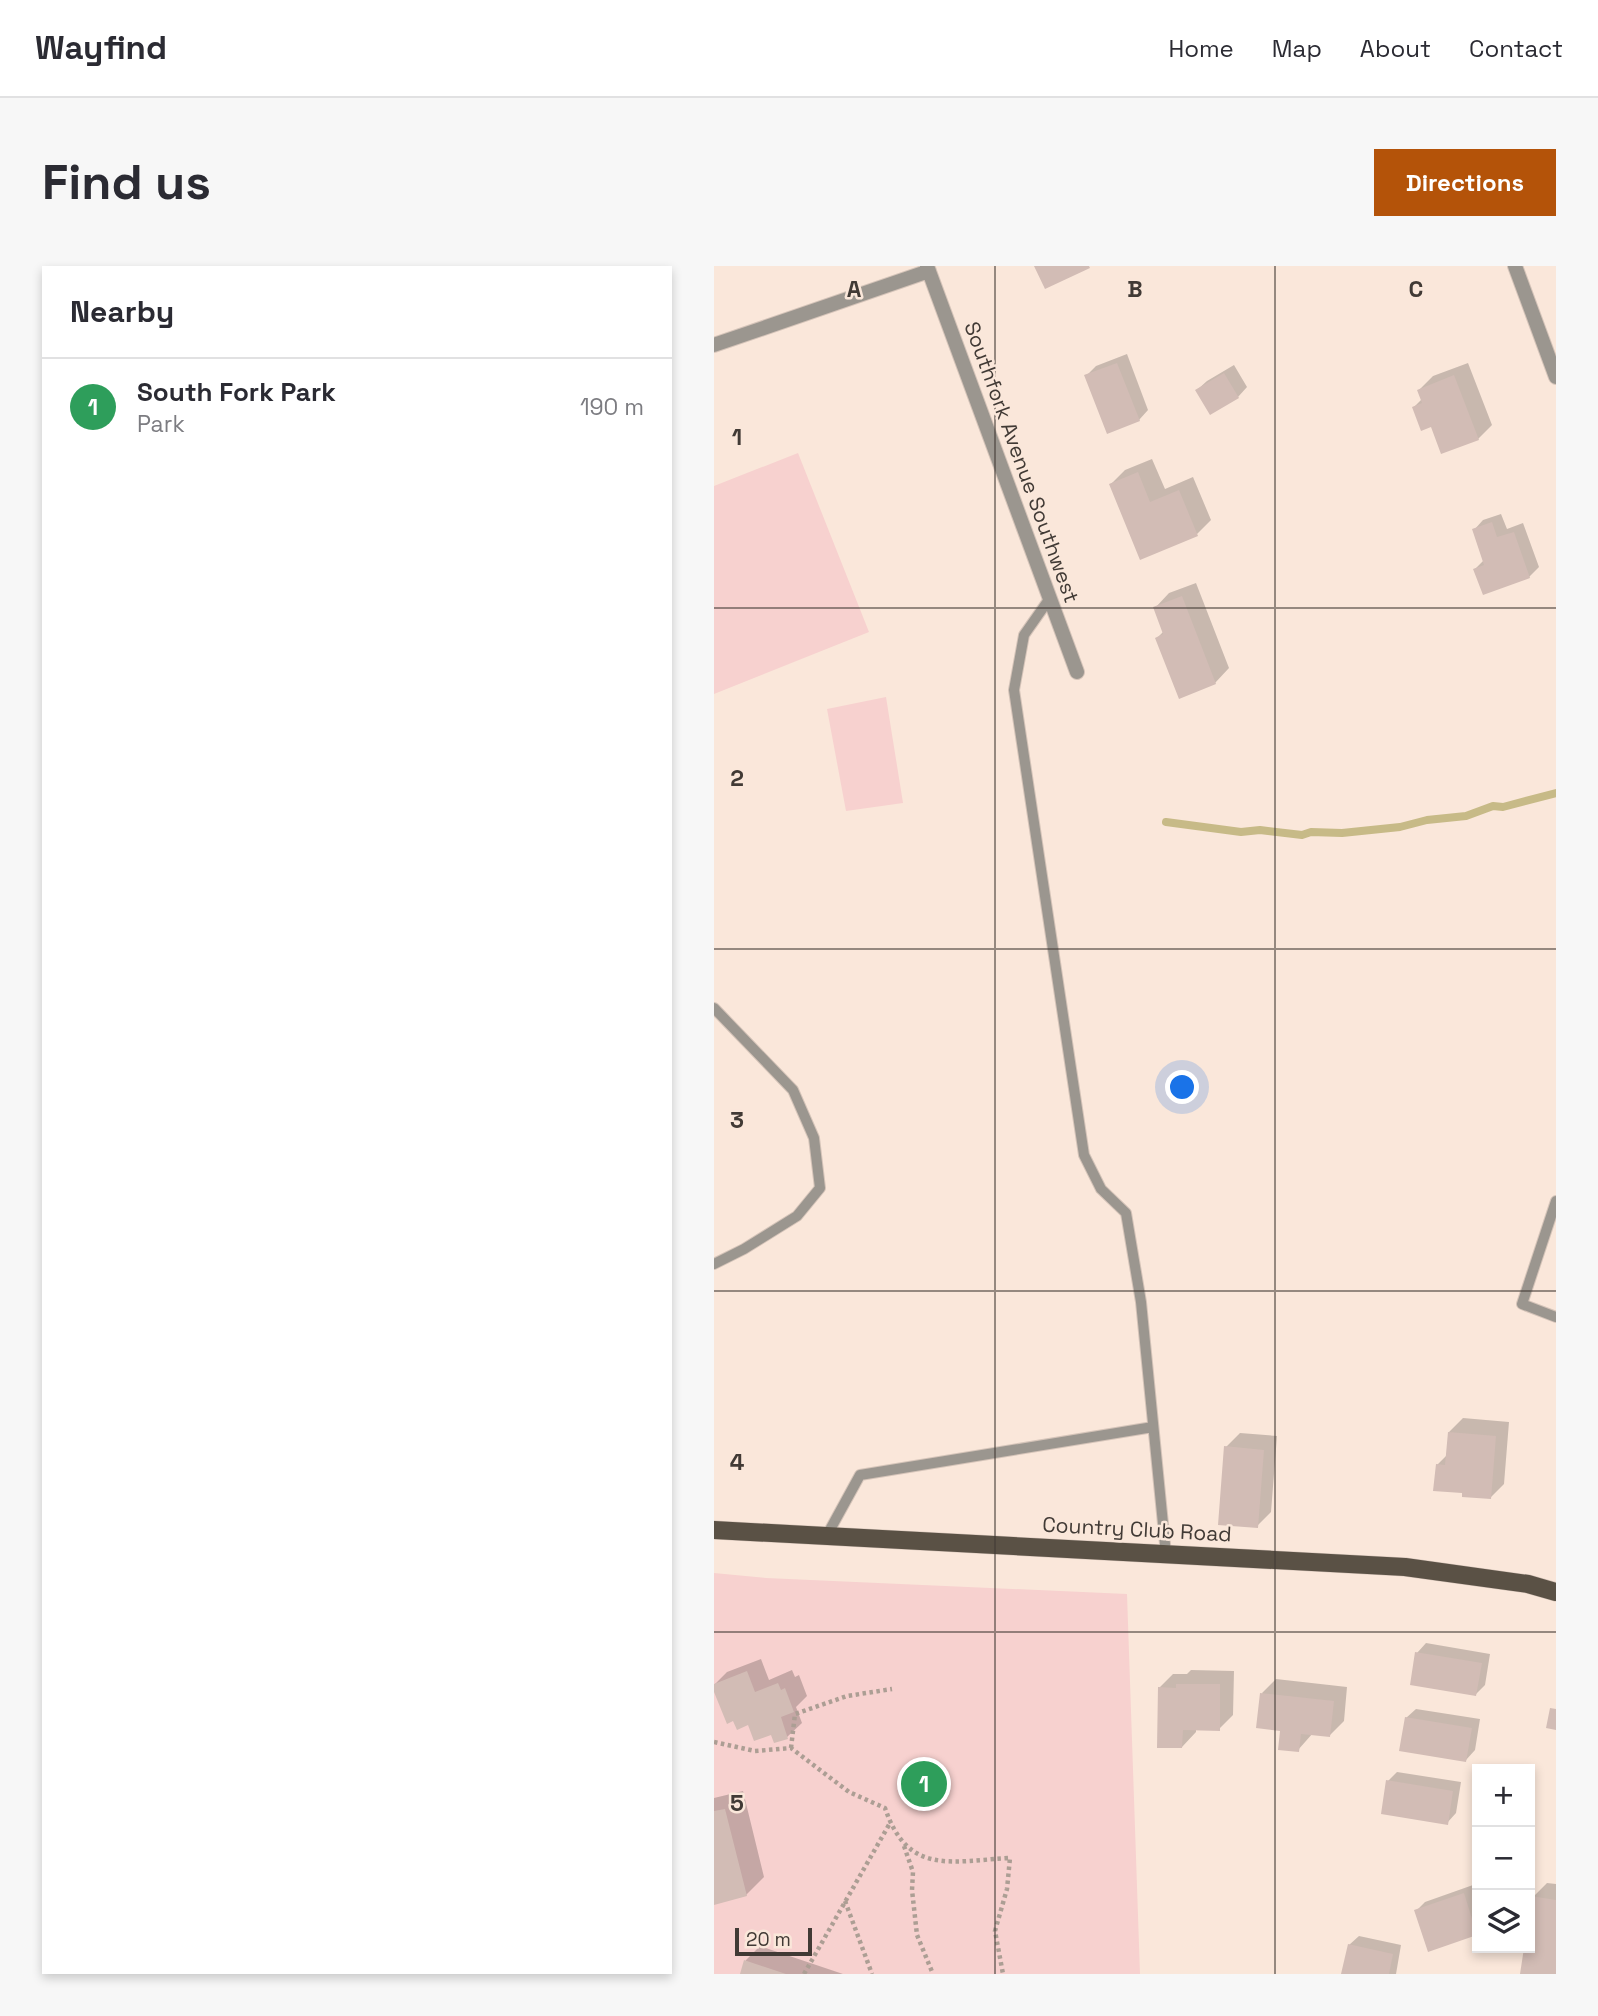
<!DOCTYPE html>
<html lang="en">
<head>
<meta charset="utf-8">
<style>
  body { margin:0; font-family:"Space Grotesk",sans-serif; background:#f7f7f7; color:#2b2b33 }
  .controls { position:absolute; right:21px; bottom:21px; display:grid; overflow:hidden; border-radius:0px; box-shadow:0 4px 10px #0003 }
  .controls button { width:63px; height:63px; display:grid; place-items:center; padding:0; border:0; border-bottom:2px solid #e1e1e2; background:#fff; color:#2b2b33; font:35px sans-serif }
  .scale { position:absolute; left:21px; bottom:18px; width:77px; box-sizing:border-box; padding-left:7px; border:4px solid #413a35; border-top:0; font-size:19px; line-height:24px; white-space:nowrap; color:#413a35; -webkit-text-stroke:5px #fae7da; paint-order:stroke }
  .you { position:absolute; left:469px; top:822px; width:24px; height:24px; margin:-18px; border:5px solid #fff; border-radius:50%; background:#1a73e8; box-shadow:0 0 0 10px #1a73e833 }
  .badge { display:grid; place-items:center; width:46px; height:46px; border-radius:50%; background:#b45309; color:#fff; font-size:23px; font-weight:700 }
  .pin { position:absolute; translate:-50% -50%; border:4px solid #fff; box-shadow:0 2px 7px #0006 }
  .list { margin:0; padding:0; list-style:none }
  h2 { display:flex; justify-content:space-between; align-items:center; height:91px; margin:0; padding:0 28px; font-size:30px }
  h2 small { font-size:23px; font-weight:400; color:#7c7c81 }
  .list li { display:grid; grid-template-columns:46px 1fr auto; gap:21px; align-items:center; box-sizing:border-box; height:98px; padding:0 28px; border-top:2px solid #e1e1e2 }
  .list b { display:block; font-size:26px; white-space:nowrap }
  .list p { margin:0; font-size:23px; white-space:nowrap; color:#7c7c81 }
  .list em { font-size:23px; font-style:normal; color:#7c7c81 }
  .icon { flex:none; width:38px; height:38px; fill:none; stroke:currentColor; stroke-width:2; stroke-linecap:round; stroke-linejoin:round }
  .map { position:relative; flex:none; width:842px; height:1708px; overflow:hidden; border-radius:0px }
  header { display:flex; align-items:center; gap:42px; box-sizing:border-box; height:98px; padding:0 35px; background:#fff; border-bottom:2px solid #e1e1e2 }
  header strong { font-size:33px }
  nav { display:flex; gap:38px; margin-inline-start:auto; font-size:24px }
  .intro { display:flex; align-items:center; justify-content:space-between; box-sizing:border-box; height:168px; padding:0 42px }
  h1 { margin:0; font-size:49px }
  .button { padding:18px 32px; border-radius:0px; background:#b45309; color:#fff; font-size:24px; font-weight:700 }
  main { display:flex; gap:42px; padding:0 42px }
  aside { flex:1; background:#fff; border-radius:0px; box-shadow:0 4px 10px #0003 }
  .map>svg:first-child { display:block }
  .green { fill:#f7d1cf }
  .shadow { fill:#0003 }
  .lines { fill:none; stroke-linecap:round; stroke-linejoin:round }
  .stream { stroke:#c7ba87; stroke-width:8 }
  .building { fill:#d2bcb5 }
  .service-casing { stroke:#d5c4b9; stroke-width:12 }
  .minor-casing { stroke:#d5c4b9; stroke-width:16 }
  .primary-casing { stroke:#d5c4b9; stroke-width:19 }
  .path { stroke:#ac9e94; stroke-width:4.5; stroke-dasharray:3.5 3.5; stroke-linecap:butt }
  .service { stroke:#9b968f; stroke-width:10 }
  .minor { stroke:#9b968f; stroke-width:14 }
  .primary { stroke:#5a5145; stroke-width:18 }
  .grid { fill:none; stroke:#413a35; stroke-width:2; stroke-opacity:0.55 }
  .labels { text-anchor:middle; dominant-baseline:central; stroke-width:5; stroke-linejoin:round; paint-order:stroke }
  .street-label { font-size:21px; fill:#413a35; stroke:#fae7da }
  .grid-label { font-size:23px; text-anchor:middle; font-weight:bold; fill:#413a35; stroke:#fae7da; stroke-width:5; stroke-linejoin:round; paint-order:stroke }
</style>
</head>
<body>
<header>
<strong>Wayfind</strong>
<nav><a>Home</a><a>Map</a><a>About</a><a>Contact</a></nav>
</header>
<div class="intro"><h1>Find us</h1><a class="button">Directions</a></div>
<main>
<aside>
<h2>Nearby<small></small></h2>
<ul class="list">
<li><span class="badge" style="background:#2e9e5b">1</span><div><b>South Fork Park</b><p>Park</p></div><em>190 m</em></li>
</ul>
</aside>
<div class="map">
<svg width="842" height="1708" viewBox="0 0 842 1708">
  <rect width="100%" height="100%" fill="#fae7da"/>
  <path class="green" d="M84 187 155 366 0 428V220Z
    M172 431 189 537 132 545 113 443Z
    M0 1307 52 1312 413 1328 426 1708H0Z"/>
  <path class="shadow" d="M413 88 434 144 425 154 372 110 382 100Z
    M754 97 778 159 764 173 700 141 708 133 705 124 719 110Z
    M520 99 533 121 524 131 483 124 493 115Z
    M438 193 451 223 479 211 497 254 483 268 397 218 411 204Z
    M787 248 793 263 809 257 825 301 815 311 761 303 770 294 760 264 769 254Z
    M482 317 515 402 501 417 443 372 450 365 441 342 455 327Z
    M749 1152 795 1156 790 1218 776 1232 723 1199 734 1188 735 1166Z
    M526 1167 563 1170 557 1246 543 1260 512 1181Z
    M712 1377 776 1388 771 1419 762 1428 703 1387Z
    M47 1393 55 1414 78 1404 81 1411 85 1409 93 1430 82 1441 88 1457 73 1471 61 1475 57 1467 35 1456 0 1422V1419L13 1406Z
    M477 1404 520 1405 519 1449 505 1463H482V1466L468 1481 445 1422 459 1408H473Z
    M562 1413 633 1421 630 1455 616 1469 599 1467 584 1484 568 1463 548 1427Z
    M702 1443 766 1453 761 1484 752 1494 692 1452Z
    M683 1506 747 1516 742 1547 733 1557 674 1515Z
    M29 1525 50 1611 32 1629 0 1637V1532Z
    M833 1617 842 1618V1708H808L812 1682H816V1655L819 1631Z
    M759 1619 763 1629V1667L715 1684 702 1645 711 1636Z
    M645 1670 687 1679 682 1708H629L635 1679Z
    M46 1680 129 1708H27L32 1694Z"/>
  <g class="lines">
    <path class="stream" d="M452 556 527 566 546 564 588 569 597 566 628 567 686 561 713 554 752 550 779 540 789 541 842 527"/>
  </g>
  <path class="building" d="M320 0H375L376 2 331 23Z
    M403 97 426 155 393 168 370 109Z
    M510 107 525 132 496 149 481 124Z
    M740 109 765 174 727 188 717 161 707 165 698 141 708 137 703 124Z
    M424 206 436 236 465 224 484 270 426 294 395 218Z
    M778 256 783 271 800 266 816 312 769 329 759 303 770 299 758 263Z
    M468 330 502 418 465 433 441 372 449 368 439 341Z
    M734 1166 782 1170 777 1233 748 1231V1227L719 1225 722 1198 731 1199Z
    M510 1180 550 1184 544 1262 504 1259Z
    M701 1386 768 1397 762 1430 696 1419Z
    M33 1405 41 1426 64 1417 67 1424 71 1422 80 1446 67 1451 74 1473 60 1477 57 1469 40 1475 34 1459 23 1464 19 1455 13 1458 0 1426V1418Z
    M462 1418H506V1465L469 1464 468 1482H443L444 1421 462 1422Z
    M546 1427 620 1435 616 1471 587 1468 585 1486 564 1484 566 1465 542 1462Z
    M836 1442 842 1443V1464L832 1462Z
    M691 1451 758 1462 752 1496 685 1485Z
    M672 1514 739 1525 734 1559 667 1548Z
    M11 1543 33 1630 0 1639V1545Z
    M750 1627 763 1669 714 1686 700 1644Z
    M817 1630 842 1634V1708H806L810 1682H816Z
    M634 1678 679 1688 675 1708H627Z
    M30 1694 72 1708H26Z"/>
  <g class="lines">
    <g class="service-casing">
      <path id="service" d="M336 332 310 369 300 424 370 889 387 923 412 947 427 1036 452 1288
        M0 742 79 824 100 872 106 922 83 950 30 983 0 998
        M842 935 808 1038 842 1051
        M112 1271 146 1209 439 1161"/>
    </g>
    <g class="minor-casing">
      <path id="minor" d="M213 0 363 406
        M801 0 842 111
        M0 79 215 5"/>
    </g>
    <g class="primary-casing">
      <path id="primary" d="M0 1264 691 1301 814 1318 842 1326"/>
    </g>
    <path class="path" d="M0 1476 41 1485 77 1482 135 1526 171 1542C194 1610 237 1595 296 1592L293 1623 281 1665 289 1708
      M77 1482 81 1448 133 1430 178 1423
      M190 1580 199 1606 198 1624 203 1669 219 1708
      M131 1635 158 1708
      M90 1708 176 1557"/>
    <use href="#service" class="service"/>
    <use href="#minor" class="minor"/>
    <use href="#primary" class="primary"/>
  </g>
  <path class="grid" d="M281 0V1708M561 0V1708M0 342H842M0 683H842M0 1025H842M0 1366H842"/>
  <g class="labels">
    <g class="street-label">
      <text transform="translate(308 196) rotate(70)">Southfork Avenue Southwest</text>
      <text transform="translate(423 1263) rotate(3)">Country Club Road</text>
    </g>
  </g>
  <g class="grid-label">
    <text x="140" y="31">A</text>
    <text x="421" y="31">B</text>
    <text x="702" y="31">C</text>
    <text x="23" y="179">1</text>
    <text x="23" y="520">2</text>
    <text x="23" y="862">3</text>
    <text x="23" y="1204">4</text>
    <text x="23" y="1545">5</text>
  </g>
</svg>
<div class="controls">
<button>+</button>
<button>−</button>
<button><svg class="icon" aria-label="layers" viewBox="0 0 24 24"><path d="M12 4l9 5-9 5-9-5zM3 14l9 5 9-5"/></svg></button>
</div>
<div class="scale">20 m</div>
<div class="you"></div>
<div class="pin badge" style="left:210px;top:1518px;background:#2e9e5b">1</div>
</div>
</main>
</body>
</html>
